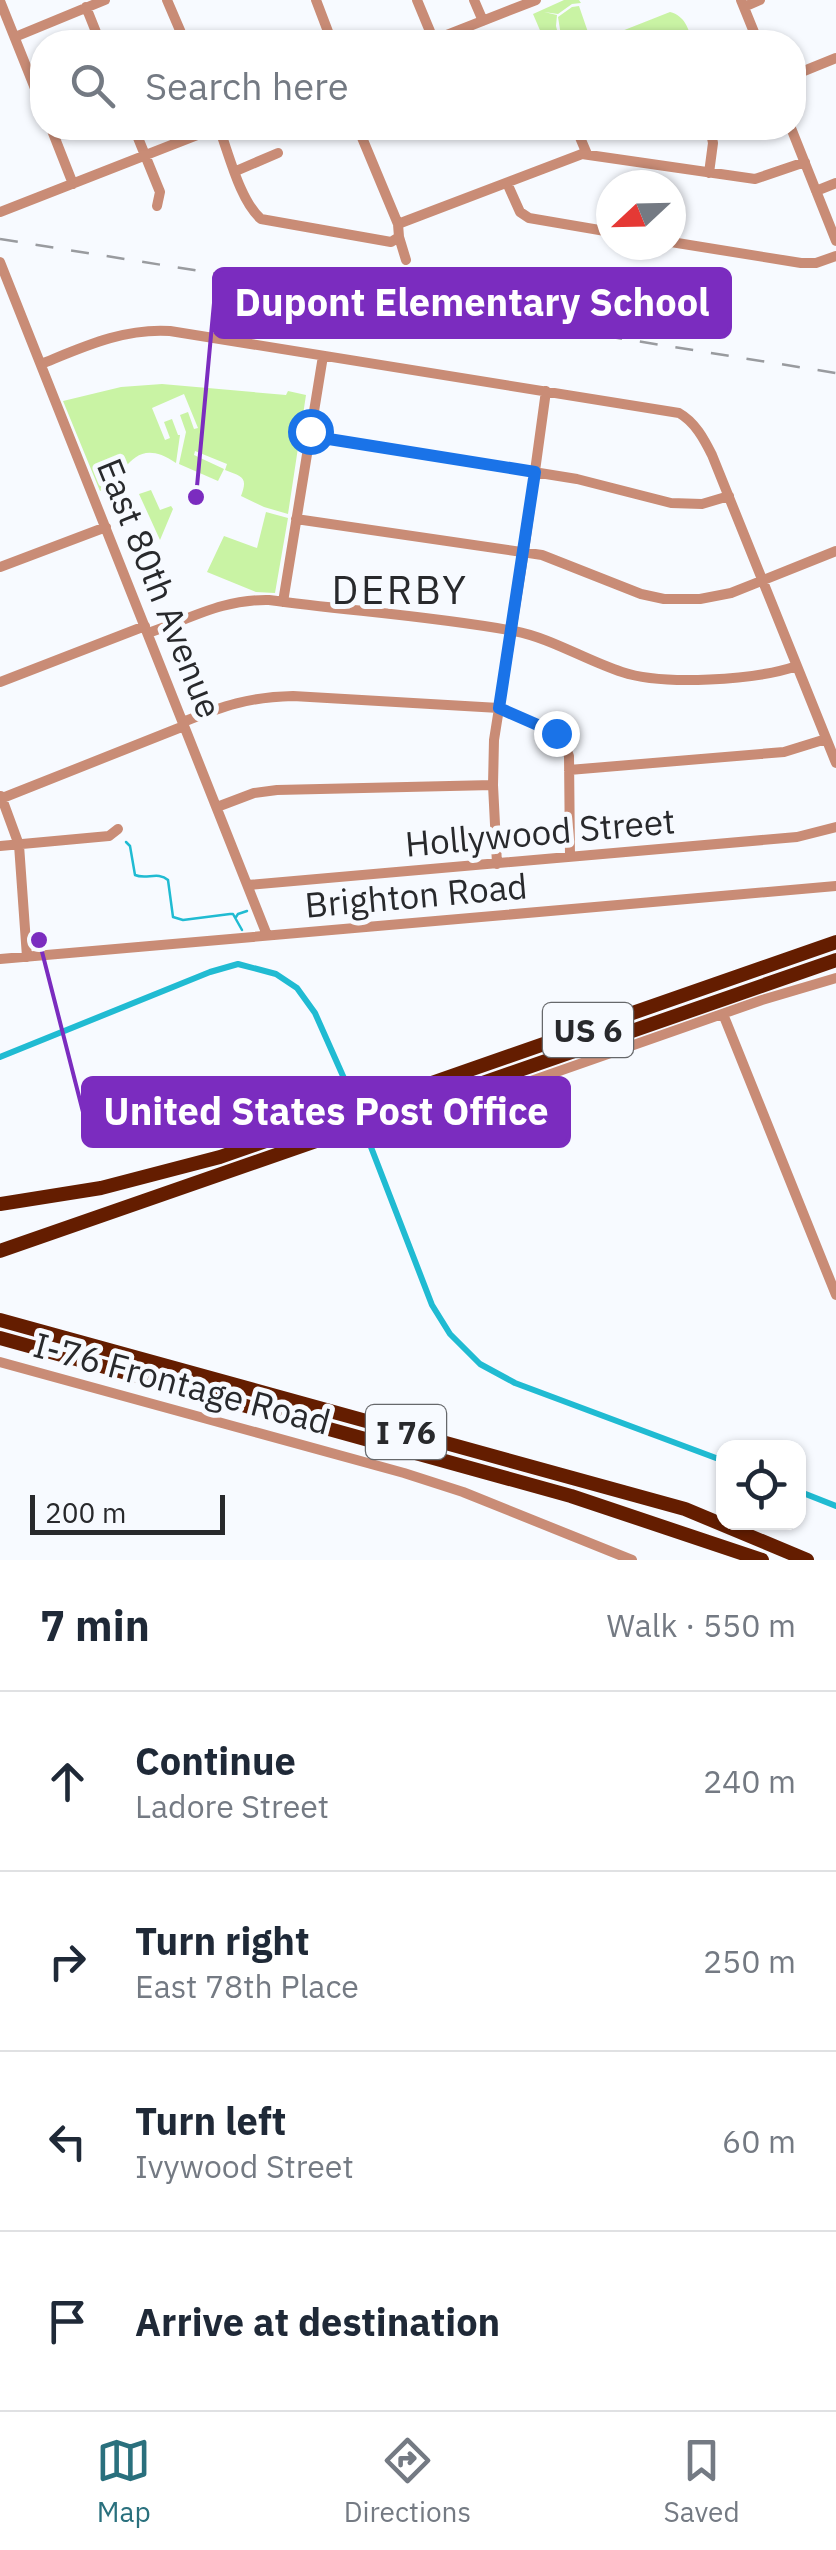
<!DOCTYPE html>
<html lang="en">
<head>
<meta charset="utf-8">
<style>
  body { margin:0; font-family:"IBM Plex Sans",sans-serif; background:#f2f2f3; color:#1f2937 }
  .controls { position:absolute; right:30px; bottom:30px; display:grid; overflow:hidden; border-radius:20px; box-shadow:0 2px 8px #0004 }
  .controls button { width:90px; height:90px; display:grid; place-items:center; padding:0; border:0; border-bottom:2px solid #e0e1e3; background:#fff; color:#1f2937; font:50px sans-serif }
  .compass { position:absolute; left:596px; top:170px; width:90px; height:90px; border-radius:50%; background:#fff; box-shadow:0 2px 8px #0004; rotate:248deg }
  .scale { position:absolute; left:30px; bottom:25px; width:195px; box-sizing:border-box; padding-left:10px; border:5px solid #28292c; border-top:0; font-size:28px; line-height:35px; white-space:nowrap; color:#28292c; -webkit-text-stroke:8px #f7faff; paint-order:stroke }
  .stop { position:absolute; width:30px; height:30px; margin:-22px; border:8px solid #1a73e8; border-radius:50%; background:#fff }
  .stop.end { background:#1a73e8; border-color:#fff; box-shadow:0 2px 10px #0008 }
  .list { margin:0; padding:0; list-style:none }
  h2 { display:flex; justify-content:space-between; align-items:center; height:130px; margin:0; padding:0 40px; font-size:42px }
  h2 small { font-size:32px; font-weight:400; color:#747a83 }
  .list li { display:grid; grid-template-columns:65px 1fr auto; gap:30px; align-items:center; box-sizing:border-box; height:180px; padding:0 40px; border-top:2px solid #e0e1e3 }
  .list b { display:block; font-size:38px; white-space:nowrap }
  .list p { margin:0; font-size:32px; white-space:nowrap; color:#747a83 }
  .list em { font-size:32px; font-style:normal; color:#747a83 }
  .icon { flex:none; width:55px; height:55px; fill:none; stroke:currentColor; stroke-width:2; stroke-linecap:round; stroke-linejoin:round }
  .map { position:relative; flex:none; width:836px; height:1560px; overflow:hidden }
  .search { position:absolute; background:#fff; box-shadow:0 2px 8px #0004; left:30px; right:30px; top:30px; height:110px; display:flex; align-items:center; gap:25px; box-sizing:border-box; padding:0 35px; border-radius:40px; color:#747a83; font-size:38px }
  .sheet { height:850px; background:#fff }
  nav { display:flex; justify-content:space-around; align-items:center; box-sizing:border-box; height:140px; border-top:2px solid #e0e1e3; background:#fff; font-size:28px; color:#747a83 }
  nav a { display:grid; justify-items:center; gap:5px }
  nav .on { color:#2a707d }
  .map>svg:first-child { display:block }
  .green { fill:#c9f3a4 }
  .lines { fill:none; stroke-linecap:round; stroke-linejoin:round }
  .stream { stroke:#20bbd2; stroke-width:2.5 }
  .canal { stroke:#20bbd2; stroke-width:6 }
  .minor { stroke:#c98c76; stroke-width:10 }
  .highway { stroke:#641d00; stroke-width:14 }
  .rail { stroke:#999b9f; stroke-width:2.5; stroke-dasharray:18 18; stroke-linecap:butt }
  .route { stroke:#1a73e8; stroke-width:12 }
  .labels { text-anchor:middle; dominant-baseline:central; stroke-width:10; stroke-linejoin:round; paint-order:stroke }
  .shield { fill:#f7faff; stroke:#66686b; stroke-width:2.5 }
  .shield-label { font-size:32px; font-weight:bold; fill:#28292c }
  .street-label { font-size:35px; fill:#28292c; stroke:#f7faff }
  .quarter-label { font-size:40px; letter-spacing:2.5px; fill:#28292c; stroke:#f7faff }
  .leader { fill:none; stroke:#7b2cbf; stroke-width:4 }
  .callout-dot { fill:#7b2cbf; stroke:#f7faff; stroke-width:4 }
  .callout { fill:#7b2cbf; stroke:#7b2cbf; stroke-width:4 }
  .callout-label { font-size:38px; text-anchor:middle; font-weight:bold; fill:#fff }
</style>
</head>
<body>
<div class="map">
<svg width="836" height="1560" viewBox="0 0 836 1560">
  <rect width="100%" height="100%" fill="#f7faff"/>
  <path class="green" d="M564 0H579L581 3 572 4 558 14 544 12 557 15 556 26 560 42H545L533 14Z
    M579 6 590 38 582 42H562L558 17 572 7Z
    M670 12C685 16 688 28 693 42H585L592 40 594 42Z
    M162 384 286 395 288 391 306 395 288 514 264 507 241 496C248 477 243 477 225 470L227 464 195 451 194 455 224 469 218 481 179 464 186 432 180 415 188 412 194 429 198 428 184 394 152 408 165 440 170 438 164 422 172 419 178 435H180L176 463C132 433 127 477 100 491L63 401 121 387Z
    M151 490 160 510 171 506 173 509 160 540 139 494Z
    M266 512 288 518 275 593 256 592 207 572 224 536 257 548Z"/>
  <g class="lines">
    <path class="stream" d="M126 842 130 846 135 875C146 880 158 871 168 880L173 917 183 920 230 914H233L242 930
      M236 917 238 914 247 911"/>
    <path class="canal" d="M0 1057 210 972 238 964 276 974 297 988 315 1013 347 1085 432 1305 450 1334 480 1364 515 1383 724 1461
      M798 1491 836 1506"/>
    <path class="minor" d="M167 0 185 42
      M316 0 332 42
      M417 0 434 41
      M474 0 483 21
      M741 0 758 42
      M0 1 42 106
      M86 7 100 42
      M744 7 760 0
      M15 37 105 0
      M429 42 536 0
      M794 75 836 58
      M51 128 73 184
      M134 128 160 192 157 206
      M219 128C229 154 240 201 261 219L391 242 399 237
      M358 128 398 224 399 237 406 260
      M576 128 587 154
      M791 128 836 241
      M236 171 278 153
      M709 173 713 143 710 128
      M507 183 520 212 529 218 611 232
      M816 191 836 183
      M0 212 215 128
      M398 224 582 154 755 179 805 162
      M671 242 801 263H816L836 256
      M0 262 267 935
      M41 364C83 347 123 328 170 331L679 413C695 422 704 439 712 455L836 763
      M310 436 577 479 671 503 702 504 729 496
      M296 519 542 555 641 594 664 599H700L731 593 836 551
      M0 567 106 527
      M283 602 323 356
      M148 633C190 619 222 599 269 600 350 611 433 616 514 631 551 638 585 660 622 672 663 686 756 680 797 666
      M0 682 145 626
      M183 722C223 706 249 697 293 696L499 708 556 733 563 741 569 756 570 857
      M569 770 784 752 826 739
      M1 796 19 845 27 957
      M0 799 184 726
      M217 807 254 793 277 790 493 785
      M0 846 109 836 118 829
      M497 864 493 785 494 740 524 551 546 391
      M248 885 797 837 836 827
      M0 959 836 886
      M723 1014 836 1295
      M377 1135 762 1000 836 978
      M0 1362 404 1473 463 1492 632 1560"/>
    <path class="highway" d="M0 1204 101 1188 220 1157 836 942
      M0 1251 836 960
      M0 1320 685 1509 807 1560
      M0 1338 571 1496 762 1560"/>
    <path class="rail" d="M0 239 836 373"/>
  </g>
  <g class="lines">
    <path class="route" d="M310 431V436L535 472 499 708 556 733"/>
  </g>
  <g class="labels">
    <g class="shield">
      <rect x="543" y="1003" width="90" height="54" rx="8"/>
      <rect x="366" y="1405" width="80" height="54" rx="8"/>
    </g>
    <g class="shield-label">
      <text x="588" y="1030">US 6</text>
      <text x="406" y="1432">I 76</text>
    </g>
    <g class="street-label">
      <text transform="translate(160 588) rotate(68)">East 80th Avenue</text>
      <text transform="translate(540 832) rotate(-5)">Hollywood Street</text>
      <text transform="translate(416 895) rotate(-5)">Brighton Road</text>
      <text transform="translate(182 1383) rotate(15)">I-76 Frontage Road</text>
    </g>
    <g class="quarter-label">
      <text x="400" y="589">DERBY</text>
    </g>
  </g>
  <path class="leader" d="M196 497L214 303M39 940L83 1112"/>
  <g class="callout-dot">
    <circle cx="196" cy="497" r="10"/>
    <circle cx="39" cy="940" r="10"/>
  </g>
  <g class="callout">
    <rect x="214" y="269" width="516" height="68" rx="10"/>
    <rect x="83" y="1078" width="486" height="68" rx="10"/>
  </g>
  <g class="callout-label">
    <text x="472" y="316">Dupont Elementary School</text>
    <text x="326" y="1125">United States Post Office</text>
  </g>
</svg>
<div class="controls">
<button><svg class="icon" aria-label="locate" viewBox="0 0 24 24"><circle cx="12" cy="12" r="6"/><path d="M12 2v4M12 18v4M2 12h4M18 12h4"/></svg></button>
</div>
<svg class="compass" viewBox="-18 -18 36 36"><path d="M0-13l5 13h-10z" fill="#e53935"/><path d="M0 13l5-13h-10z" fill="#747a83"/></svg>
<div class="scale">200 m</div>
<div class="stop" style="left:310px;top:431px"></div>
<div class="stop end" style="left:556px;top:733px"></div>
<div class="search"><svg class="icon" aria-label="search" viewBox="0 0 24 24"><circle cx="10" cy="10" r="6"/><path d="M15 15l6 6"/></svg>Search here</div>
</div>
<section class="sheet">
<h2>7 min<small>Walk · 550 m</small></h2>
<ul class="list">
<li><svg class="icon" aria-label="ahead" viewBox="0 0 24 24"><path d="M12 20V5M6 11l6-6 6 6"/></svg><div><b>Continue</b><p>Ladore Street</p></div><em>240 m</em></li>
<li><svg class="icon" aria-label="right" viewBox="0 0 24 24"><path d="M7 20v-9h11M14 6l5 5-5 5"/></svg><div><b>Turn right</b><p>East 78th Place</p></div><em>250 m</em></li>
<li><svg class="icon" aria-label="left" viewBox="0 0 24 24"><path d="M17 20v-9H6M10 6l-5 5 5 5"/></svg><div><b>Turn left</b><p>Ivywood Street</p></div><em>60 m</em></li>
<li><svg class="icon" aria-label="arrive" viewBox="0 0 24 24"><path d="M6 21V4h12l-3 4 3 4H6"/></svg><div><b>Arrive at destination</b></div></li>
</ul>
</section>
<nav>
<a class="on"><svg class="icon" aria-label="map" viewBox="0 0 24 24"><path d="M3 6l6-2 6 2 6-2v14l-6 2-6-2-6 2zM9 4v14M15 6v14"/></svg>Map</a>
<a><svg class="icon" aria-label="directions" viewBox="0 0 24 24"><path d="M12 3l9 9-9 9-9-9zM9 14v-3h6M13 9l2 2-2 2"/></svg>Directions</a>
<a><svg class="icon" aria-label="saved" viewBox="0 0 24 24"><path d="M7 4h10v16l-5-4-5 4z"/></svg>Saved</a>
</nav>
</body>
</html>
